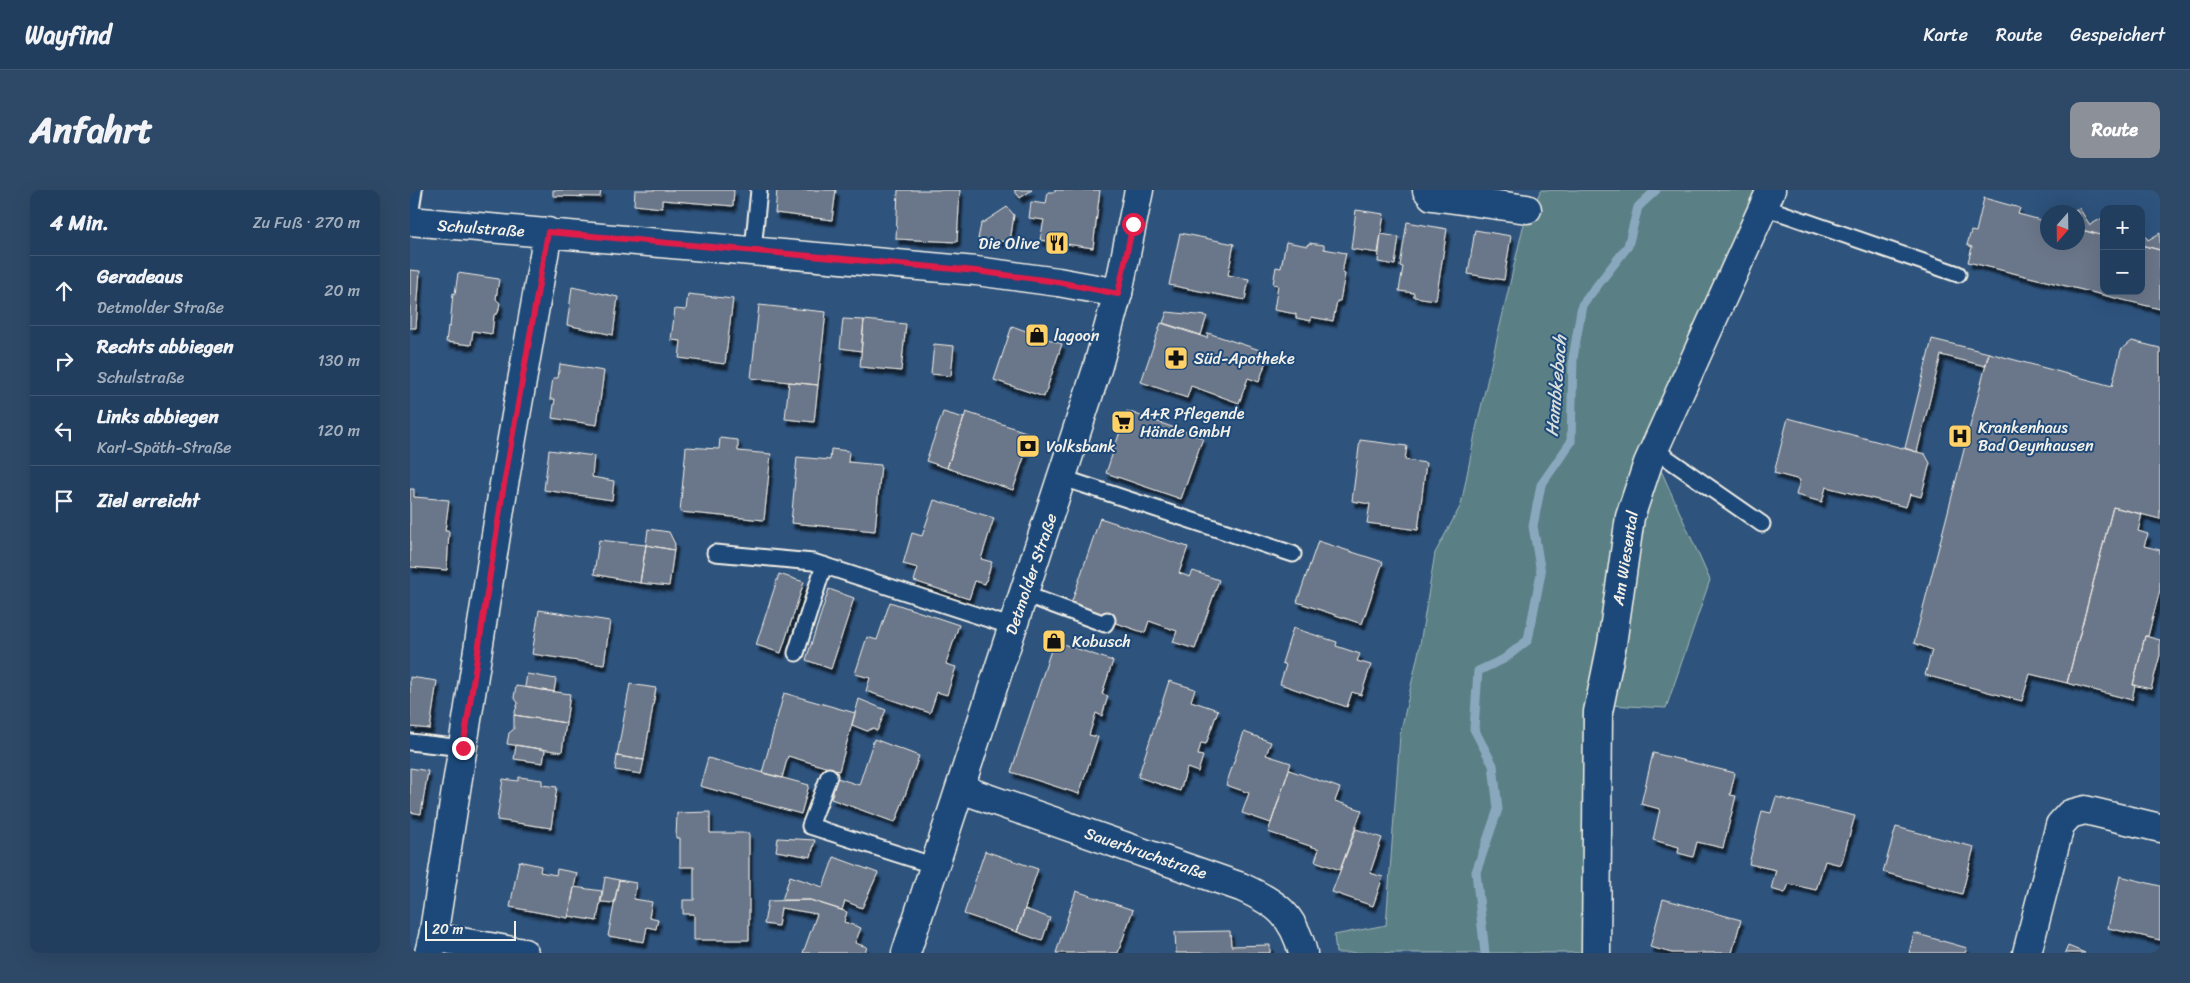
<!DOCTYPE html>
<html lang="de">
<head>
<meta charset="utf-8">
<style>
  body { margin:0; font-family:Sriracha,sans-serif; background:#2e4967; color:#f1f3f6 }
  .controls { position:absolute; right:15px; top:15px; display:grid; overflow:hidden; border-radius:10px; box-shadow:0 5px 20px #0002 }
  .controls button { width:45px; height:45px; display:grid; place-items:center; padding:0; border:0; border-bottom:1px solid #3f5773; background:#223e5e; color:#f1f3f6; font:25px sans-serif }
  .compass { position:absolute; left:1630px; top:15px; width:45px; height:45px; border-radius:50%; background:#223e5e; box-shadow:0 5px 20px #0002; rotate:200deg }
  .scale { position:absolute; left:15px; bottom:12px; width:91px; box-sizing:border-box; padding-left:5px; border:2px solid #f4f1e8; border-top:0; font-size:14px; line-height:18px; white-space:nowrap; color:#f4f1e8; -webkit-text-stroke:4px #1f4a7a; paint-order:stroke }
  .stop { position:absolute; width:15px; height:15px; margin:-11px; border:4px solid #e11d48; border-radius:50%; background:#fff }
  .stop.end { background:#e11d48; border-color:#fff; box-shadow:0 1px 5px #0008 }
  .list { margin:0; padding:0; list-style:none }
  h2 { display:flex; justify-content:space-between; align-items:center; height:65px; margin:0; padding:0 20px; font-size:21px }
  h2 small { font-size:16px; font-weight:400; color:#a2aebc }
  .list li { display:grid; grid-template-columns:32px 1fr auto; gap:15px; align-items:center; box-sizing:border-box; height:70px; padding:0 20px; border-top:1px solid #3f5773 }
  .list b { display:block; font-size:19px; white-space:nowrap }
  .list p { margin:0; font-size:16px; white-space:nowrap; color:#a2aebc }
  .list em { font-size:16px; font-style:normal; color:#a2aebc }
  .icon { flex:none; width:28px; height:28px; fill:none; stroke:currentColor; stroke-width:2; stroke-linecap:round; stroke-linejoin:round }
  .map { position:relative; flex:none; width:1750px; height:763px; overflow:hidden; border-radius:10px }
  header { display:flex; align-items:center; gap:30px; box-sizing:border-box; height:70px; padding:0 25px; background:#223e5e; border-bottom:1px solid #3f5773 }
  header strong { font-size:24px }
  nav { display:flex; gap:28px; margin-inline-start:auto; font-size:18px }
  .intro { display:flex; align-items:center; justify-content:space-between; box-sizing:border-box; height:120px; padding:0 30px }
  h1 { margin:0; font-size:35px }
  .button { padding:12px 22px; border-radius:10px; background:#8c9099; color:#fff; font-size:18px; font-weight:700 }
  main { display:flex; gap:30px; padding:0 30px }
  aside { flex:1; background:#223e5e; border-radius:10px; box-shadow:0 5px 20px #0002 }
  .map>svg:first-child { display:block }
  .green { fill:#5a8086; stroke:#a7b8b7 }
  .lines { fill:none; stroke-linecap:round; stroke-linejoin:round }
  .stream { stroke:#8aa8bd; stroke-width:9 }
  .building { fill:#6b7689; stroke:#f4f1e8; filter:url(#shadow) }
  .service-casing { stroke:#f4f1e8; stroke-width:19 }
  .minor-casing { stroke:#f4f1e8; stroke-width:31 }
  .secondary-casing { stroke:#f4f1e8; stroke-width:31 }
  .service { stroke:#1f4a7a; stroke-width:15 }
  .minor { stroke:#1f4a7a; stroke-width:28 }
  .secondary { stroke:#1f4a7a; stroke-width:28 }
  .route { stroke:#e11d48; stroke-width:6 }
  .labels { text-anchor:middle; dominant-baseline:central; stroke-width:4; stroke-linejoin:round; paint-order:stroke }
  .street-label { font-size:16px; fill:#f4f1e8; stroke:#1f4a7a }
  .poi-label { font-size:16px; fill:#f4f1e8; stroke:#1f4a7a; text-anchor:start }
  .water-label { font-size:18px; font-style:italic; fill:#d9dfdd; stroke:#1f4a7a }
</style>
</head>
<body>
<header>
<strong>Wayfind</strong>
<nav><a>Karte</a><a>Route</a><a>Gespeichert</a></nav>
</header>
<div class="intro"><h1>Anfahrt</h1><a class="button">Route</a></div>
<main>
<aside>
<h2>4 Min.<small>Zu Fuß · 270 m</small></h2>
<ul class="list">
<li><svg class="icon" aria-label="ahead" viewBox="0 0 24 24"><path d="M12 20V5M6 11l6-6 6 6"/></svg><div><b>Geradeaus</b><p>Detmolder Straße</p></div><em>20 m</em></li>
<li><svg class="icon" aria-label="right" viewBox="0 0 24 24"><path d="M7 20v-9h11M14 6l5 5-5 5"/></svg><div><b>Rechts abbiegen</b><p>Schulstraße</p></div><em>130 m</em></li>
<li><svg class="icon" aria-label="left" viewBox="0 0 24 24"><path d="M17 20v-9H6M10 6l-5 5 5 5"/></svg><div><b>Links abbiegen</b><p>Karl-Späth-Straße</p></div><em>120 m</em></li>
<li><svg class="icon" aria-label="arrive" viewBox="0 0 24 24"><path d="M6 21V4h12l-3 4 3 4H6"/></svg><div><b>Ziel erreicht</b></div></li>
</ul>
</aside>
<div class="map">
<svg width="1750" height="763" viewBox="0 0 1750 763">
  <defs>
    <filter id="shadow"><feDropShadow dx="3" dy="5.5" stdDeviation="1" flood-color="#0009"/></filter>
  </defs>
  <rect width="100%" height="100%" fill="#2e537d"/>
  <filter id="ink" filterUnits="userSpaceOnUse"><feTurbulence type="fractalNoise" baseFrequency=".02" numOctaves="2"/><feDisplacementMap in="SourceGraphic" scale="10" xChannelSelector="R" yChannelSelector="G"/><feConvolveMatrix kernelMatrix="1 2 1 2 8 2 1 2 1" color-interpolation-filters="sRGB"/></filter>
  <g filter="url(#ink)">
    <path class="green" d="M1131 0H1348L1241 258 1300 390 1256 518 1178 514 1175 763H926L924 745 976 735 990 545 1009 460 1025 363 1051 315 1066 239 1113 37Z"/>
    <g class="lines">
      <path class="stream" d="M1075 763 1066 682 1088 619 1083 575 1064 539 1068 481 1094 469 1118 450 1131 383 1123 336 1131 295 1161 252 1163 168 1172 115 1218 56 1228 17 1246 0"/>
    </g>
    <path class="building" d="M143 0H191L190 7 143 6Z
      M225 0H324L323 16 252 10V18L224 15Z
      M367 0H426L422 30 365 23Z
      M488 0H550L547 52 486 49Z
      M604 0H622L610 8Z
      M645 0H690L683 58 630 50 634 30 619 28 621 12 636 14 638 2H645Z
      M1574 8 1610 18 1608 24 1638 32V52H1668V39L1694 46V101H1731V55L1750 60V119L1558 72 1562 57 1557 55 1561 41 1566 42Z
      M597 17 604 25 600 52 568 49 571 34Z
      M1669 18 1680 35 1694 27V46L1668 39V22H1660Z
      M946 20 974 24 968 63 941 59Z
      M997 32 1037 39 1026 110 1004 107V103L989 101 993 77 990 76Z
      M1731 39 1738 50 1750 43V60L1731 55Z
      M1065 40 1101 46 1094 90 1058 84Z
      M770 43 824 54 818 85 839 89 835 110 759 95Z
      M971 44 989 47 985 75 968 72Z
      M876 52 898 56 899 53 914 55V59L936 63 932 83 935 84 930 111H927L923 131 901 127V131L886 128V124L864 120 868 95 863 94 866 77 871 78Z
      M0 80 10 81 6 138H0Z
      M48 83 89 89 86 109 90 113 88 123 84 125 82 144 63 141 61 155 36 152 38 136 40 137 43 103 45 104Z
      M162 97 208 107 203 145 157 135Z
      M278 104 323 109 315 174 269 168 271 151 261 150 265 119 276 120Z
      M349 115 416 122 408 195 341 188Z
      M757 122 797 126 791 145 753 133Z
      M433 129 454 130 451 161 430 158Z
      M454 130 496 134 491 181 450 177Z
      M751 133 797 148 798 143 859 163 849 192 838 188 829 213 781 196 777 208 731 192Z
      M602 136 652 154 634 207 584 190Z
      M1522 149 1579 163 1575 176 1531 165 1507 262 1495 258Z
      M1722 151 1750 158V329L1703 317 1657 493 1620 484 1612 511 1515 485 1522 460 1504 453 1579 163 1702 196 1711 160Z
      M524 154 544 156 541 186 521 184Z
      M150 174 194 181 187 235 142 228 145 209H140L143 188H148Z
      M379 192 408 195 404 232 375 229Z
      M717 221 793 248 771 309 696 283Z
      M533 222 554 228 537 278 516 271Z
      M556 222 622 244 603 300 537 278Z
      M1378 228 1515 264 1520 273 1511 307 1500 304 1496 317 1416 297 1412 312 1386 305 1390 290 1364 283Z
      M310 248 328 250V261L361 264 354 330 270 322 276 257 309 259Z
      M950 250 997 256 995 270 1016 273 1008 340 957 333 960 314 942 311Z
      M421 259 439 261 438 272 471 275 465 341 381 333 387 267 420 270Z
      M139 260 184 266 182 287 204 291 202 310 134 300Z
      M0 299H4V307L39 310 35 341H39L37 380 0 377Z
      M524 310 584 328 571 369 582 372 575 394 565 391 559 409 504 391 508 378 493 374 502 343 512 346Z
      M1703 317 1732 324 1728 341 1738 344 1734 356 1750 360V400L1738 446H1735L1723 495H1725L1722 510 1657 493Z
      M690 328 778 357 769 383 780 387 783 381 809 390 785 459 763 452 767 441 739 431 735 443 660 417Z
      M238 339 259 342 265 354 264 360 236 355Z
      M189 350 236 355 230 393 184 384Z
      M908 351 973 372 952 434 887 412Z
      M236 355 264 360 259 396 230 393Z
      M369 384 394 392 371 463 346 455Z
      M419 399 444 408 421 479 396 470Z
      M480 412 549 435 536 474 546 477 537 505 527 502 520 523 456 501 460 488 445 484 457 447 467 450Z
      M129 420 200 431 194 475 122 464Z
      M883 438 927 452 926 456 950 464 947 471 961 475 951 505 942 502 937 517 870 494 876 475 872 473Z
      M1735 446 1750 450V465L1741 499 1723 495Z
      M644 451 703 471 692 504 698 506 692 526 686 523 679 545 688 547 669 604 601 582Z
      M117 484 146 489 144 502 115 497Z
      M0 487 27 491 20 539 0 537Z
      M759 491 785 499 781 511 808 520 796 554 791 553 788 565 793 566 788 582 777 578 770 601 728 587Z
      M220 494 246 498 234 570 207 566Z
      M106 496 160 504 156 533 104 525 108 513 104 507Z
      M374 503 445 523 429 581 378 566 372 588 352 583Z
      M449 509 476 520 467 541 463 538 457 541 442 535Z
      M104 525 156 533 152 562 97 554 99 543 104 539Z
      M834 542 861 552 856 565 881 573 861 633 832 623 839 603 816 595Z
      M464 549 509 566 486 631 484 632 421 609 427 588 449 595Z
      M106 555 135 560 133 573 104 569Z
      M1243 563 1325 583 1320 605 1326 606 1313 658 1287 652 1283 667 1268 663 1269 657 1243 650 1250 619 1231 614Z
      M207 566 234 570 231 584 205 580Z
      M298 568 399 595 391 624 290 596Z
      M0 578 18 581 11 624 0 622Z
      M879 580 930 598 925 611 952 620 930 680 905 671 909 659 858 642Z
      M109 587 132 590V595L147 597 141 638 87 630 93 589 108 591Z
      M1366 607 1445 626 1431 675 1415 671 1406 700 1379 694 1375 703 1361 699 1366 680 1339 674 1352 621 1361 623Z
      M300 622V643H339V750H284V724H273V710H284V677H270V648H266L267 623Z
      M1486 637 1564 657 1552 704 1473 682Z
      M946 639 972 648 960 683 973 687 963 716 922 702Z
      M368 648 405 650 401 667 366 661Z
      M575 661 628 679 607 742 554 724Z
      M424 667 468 683 452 718 435 711 432 720 400 710H372L380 686 413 697Z
      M109 671 131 676 130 682 146 685 147 679 167 683 158 728 100 717Z
      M1710 686 1750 696V750L1698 738Z
      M195 687 209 690 204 713 191 712Z
      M209 690 226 693 224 709 242 712 239 727 248 729 246 739 237 737 234 752 198 746Z
      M164 697 192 701 187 731 159 726Z
      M666 701 723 720 708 763H646Z
      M1253 709 1331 730 1322 763H1262L1240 757Z
      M400 710 437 722 434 732 451 738 445 753 457 757 455 763H393L407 724 371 718 368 736 354 734 358 711Z
      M615 719 640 728 632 751 607 742Z
      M820 741 821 756 860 755V763H766L765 742Z
      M1504 743 1557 758 1555 763H1499Z
      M1658 756 1675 763H1655Z"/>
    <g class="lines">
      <g class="service-casing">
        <path id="service" d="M1354 17 1548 84
          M0 26 4 0
          M343 60 349 0
          M1244 259 1352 334
          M653 288 883 364
          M305 363 403 372 603 437
          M614 404 695 434 697 430
          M386 463 414 375
          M0 552 53 558
          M419 586 400 636 525 676"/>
      </g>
      <g class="minor-casing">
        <path id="minor" d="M1017 0 1022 6 1117 19
          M0 31 566 81 648 92 708 103
          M551 599 831 697C866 713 883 724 893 763
          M23 747 114 763
          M19 763 23 747 93 300 138 42
          M1186 763 1188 522 1202 454 1220 327 1238 273 1361 0
          M1617 763 1650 635 1660 624 1675 620 1750 638"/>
      </g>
      <g class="secondary-casing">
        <path id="secondary" d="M496 763 687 179 708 103 729 0"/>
      </g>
      <use href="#service" class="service"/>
      <use href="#minor" class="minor"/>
      <use href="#secondary" class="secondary"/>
    </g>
  </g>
  <g class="lines" filter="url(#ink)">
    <path class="route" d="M53 558 93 300 138 42 566 81 648 92 708 104 723 34"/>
  </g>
  <defs>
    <g id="restaurant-square" transform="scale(1.25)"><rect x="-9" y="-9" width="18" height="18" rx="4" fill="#ffd166" stroke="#1f4a7a"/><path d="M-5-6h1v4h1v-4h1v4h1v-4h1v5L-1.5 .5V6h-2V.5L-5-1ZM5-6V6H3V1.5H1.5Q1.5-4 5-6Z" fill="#111"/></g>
    <g id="shop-square" transform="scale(1.25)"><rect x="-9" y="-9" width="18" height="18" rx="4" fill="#ffd166" stroke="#1f4a7a"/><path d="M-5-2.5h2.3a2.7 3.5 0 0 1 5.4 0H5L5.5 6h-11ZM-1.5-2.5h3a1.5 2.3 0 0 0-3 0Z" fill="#111"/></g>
    <g id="pharmacy-square" transform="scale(1.25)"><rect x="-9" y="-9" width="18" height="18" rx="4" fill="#ffd166" stroke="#1f4a7a"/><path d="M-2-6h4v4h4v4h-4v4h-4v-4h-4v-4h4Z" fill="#111"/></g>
    <g id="supermarket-square" transform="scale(1.25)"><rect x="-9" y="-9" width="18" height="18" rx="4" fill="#ffd166" stroke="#1f4a7a"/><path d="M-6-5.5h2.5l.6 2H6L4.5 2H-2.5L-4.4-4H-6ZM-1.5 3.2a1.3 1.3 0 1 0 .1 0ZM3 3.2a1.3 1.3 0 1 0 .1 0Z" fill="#111"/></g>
    <g id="hospital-square" transform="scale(1.25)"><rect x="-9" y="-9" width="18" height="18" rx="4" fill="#ffd166" stroke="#1f4a7a"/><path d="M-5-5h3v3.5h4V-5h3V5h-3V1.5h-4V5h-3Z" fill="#111"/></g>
    <g id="bank-square" transform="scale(1.25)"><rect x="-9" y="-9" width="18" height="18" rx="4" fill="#ffd166" stroke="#1f4a7a"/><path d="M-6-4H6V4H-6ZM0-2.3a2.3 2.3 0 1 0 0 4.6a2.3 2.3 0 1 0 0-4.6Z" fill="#111"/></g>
  </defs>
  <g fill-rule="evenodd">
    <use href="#restaurant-square" x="647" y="53"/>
    <use href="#shop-square" x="627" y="145"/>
    <use href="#pharmacy-square" x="766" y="168"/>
    <use href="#supermarket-square" x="713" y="232"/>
    <use href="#hospital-square" x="1550" y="246"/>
    <use href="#bank-square" x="618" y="256"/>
    <use href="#shop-square" x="644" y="451"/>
  </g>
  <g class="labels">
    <g class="street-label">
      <text transform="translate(71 38) rotate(4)">Schulstraße</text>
      <text transform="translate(1215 368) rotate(-81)">Am Wiesental</text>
      <text transform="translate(621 384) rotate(-71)">Detmolder Straße</text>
      <text transform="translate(736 663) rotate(19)">Sauerbruchstraße</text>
    </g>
    <g class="poi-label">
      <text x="630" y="53" text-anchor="end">Die Olive</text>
      <text x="644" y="145">lagoon</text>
      <text x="784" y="168">Süd-Apotheke</text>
      <text x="730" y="223">A+R Pflegende<tspan x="730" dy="18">Hände GmbH</tspan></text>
      <text x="1568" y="237">Krankenhaus<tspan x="1568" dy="18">Bad Oeynhausen</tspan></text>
      <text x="636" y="256">Volksbank</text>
      <text x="662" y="451">Kobusch</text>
    </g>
    <g class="water-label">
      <text transform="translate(1146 196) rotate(-85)">Hambkebach</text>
    </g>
  </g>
</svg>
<div class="controls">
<button>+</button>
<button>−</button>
</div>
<svg class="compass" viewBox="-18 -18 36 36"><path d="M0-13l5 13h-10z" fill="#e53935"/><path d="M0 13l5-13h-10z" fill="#a2aebc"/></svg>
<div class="scale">20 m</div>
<div class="stop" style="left:723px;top:34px"></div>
<div class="stop end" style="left:53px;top:558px"></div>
</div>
</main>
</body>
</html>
